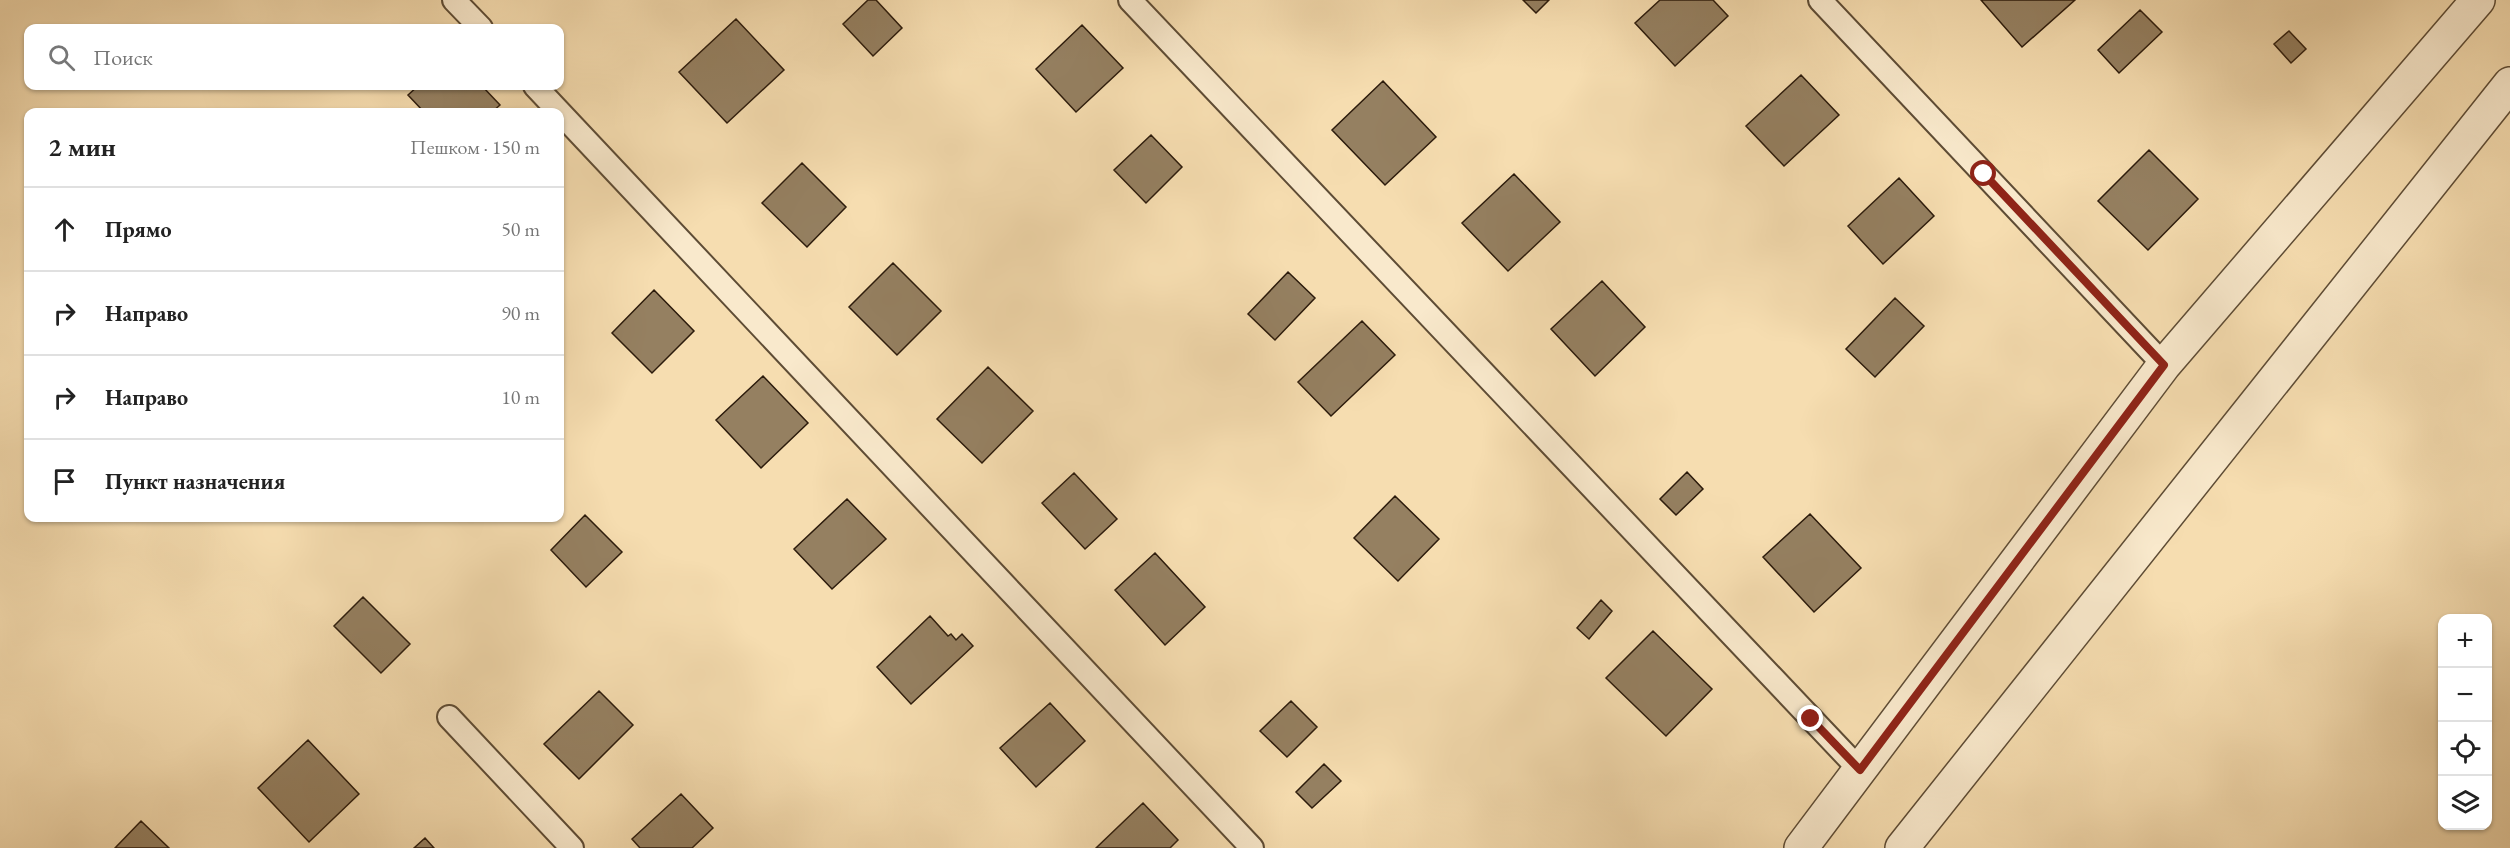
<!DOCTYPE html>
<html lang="ru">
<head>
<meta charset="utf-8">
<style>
  body { margin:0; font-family:"EB Garamond",serif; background:#f2f2f2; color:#222 }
  .controls { position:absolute; right:18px; bottom:18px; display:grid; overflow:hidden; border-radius:12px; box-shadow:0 2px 4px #0004 }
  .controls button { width:54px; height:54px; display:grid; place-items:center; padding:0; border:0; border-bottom:2px solid #e0e0e0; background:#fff; color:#222; font:30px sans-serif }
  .stop { position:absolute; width:18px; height:18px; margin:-14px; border:4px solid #8f2418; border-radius:50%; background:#fff }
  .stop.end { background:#8f2418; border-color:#fff; box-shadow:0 2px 6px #0008 }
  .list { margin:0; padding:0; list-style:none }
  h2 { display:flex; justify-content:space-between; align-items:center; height:78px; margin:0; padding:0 24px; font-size:26px }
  h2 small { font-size:20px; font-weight:400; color:#767676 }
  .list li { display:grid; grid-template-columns:39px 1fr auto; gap:18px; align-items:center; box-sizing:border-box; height:84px; padding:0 24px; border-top:2px solid #e0e0e0 }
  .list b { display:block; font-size:22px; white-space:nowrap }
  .list em { font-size:20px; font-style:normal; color:#767676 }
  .icon { flex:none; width:33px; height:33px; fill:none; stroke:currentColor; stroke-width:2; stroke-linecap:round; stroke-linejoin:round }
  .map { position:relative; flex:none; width:2510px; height:848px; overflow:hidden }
  .search { position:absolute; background:#fff; box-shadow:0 2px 4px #0004; left:24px; top:24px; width:540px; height:66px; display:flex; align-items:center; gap:15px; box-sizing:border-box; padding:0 21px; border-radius:12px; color:#767676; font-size:22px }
  .panel { position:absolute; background:#fff; box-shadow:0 2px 4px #0004; left:24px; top:108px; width:540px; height:414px; border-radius:12px }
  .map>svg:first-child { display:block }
  .building { fill:#958061; stroke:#2c1b0c; stroke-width:1.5 }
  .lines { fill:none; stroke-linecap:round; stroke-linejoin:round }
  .lane-casing { stroke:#5e4c35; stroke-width:26 }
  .street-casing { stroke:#5e4c35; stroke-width:36 }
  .lane { stroke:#f9e9cc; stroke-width:22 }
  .street { stroke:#f9e9cc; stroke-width:33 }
  .route { stroke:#8f2418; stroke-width:8 }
</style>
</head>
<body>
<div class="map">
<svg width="2510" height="848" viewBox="0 0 2510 848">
  <rect width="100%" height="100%" fill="#f6ddb0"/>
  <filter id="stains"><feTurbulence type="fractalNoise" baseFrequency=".00333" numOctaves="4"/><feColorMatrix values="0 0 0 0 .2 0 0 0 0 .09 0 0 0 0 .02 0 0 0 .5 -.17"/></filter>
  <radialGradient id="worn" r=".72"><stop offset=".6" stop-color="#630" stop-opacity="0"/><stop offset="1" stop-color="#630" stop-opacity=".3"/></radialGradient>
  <path class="building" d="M868 0H876L902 28 873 56 843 24Z
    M1523 0H1549L1536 13Z
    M1660 0H1713L1728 16 1675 66 1635 23Z
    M1981 0H2075L2022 47Z
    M2140 10 2162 32 2119 73 2098 50Z
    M736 19 784 70 727 123 679 72Z
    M1082 25 1123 68 1076 112 1036 69Z
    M2289 31 2306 49 2291 63 2274 44Z
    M1801 75 1839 115 1784 166 1746 126Z
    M1383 81 1436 137 1385 185 1332 130Z
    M418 86H482L500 105 492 112H424L408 95Z
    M1151 135 1182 167 1146 203 1114 170Z
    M2149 150 2198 199 2148 250 2098 201Z
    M802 163 846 207 807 247 762 203Z
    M1514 174 1560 222 1508 271 1462 223Z
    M1899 178 1934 216 1883 264 1848 226Z
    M893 263 941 311 897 355 849 307Z
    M1288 272 1315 298 1275 340 1248 314Z
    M1602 281 1645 327 1595 376 1551 329Z
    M654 290 694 331 652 373 612 333Z
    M1895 298 1924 326 1875 377 1846 349Z
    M1362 321 1395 355 1331 416 1298 382Z
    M988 367 1033 411 982 463 937 419Z
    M763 376 808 423 761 468 716 420Z
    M1687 472 1703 489 1676 515 1660 499Z
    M1074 473 1117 519 1085 549 1042 503Z
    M1395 496 1439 539 1398 581 1354 538Z
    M847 499 886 539 832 589 794 549Z
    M1810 514 1861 568 1814 612 1763 557Z
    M585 515 622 552 586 587 551 550Z
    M1155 553 1205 607 1165 645 1115 590Z
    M363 597 410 644 381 673 334 626Z
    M1601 600 1612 611 1589 639 1577 628Z
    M930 616 948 636 951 634 956 640 962 634 973 646 911 704 877 667Z
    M1653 631 1712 689 1666 736 1606 678Z
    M599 691 633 725 579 779 544 744Z
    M1291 701 1317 727 1287 757 1260 731Z
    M1050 703 1085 741 1036 787 1000 748Z
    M308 740 359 794 309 842 258 788Z
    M1324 764 1341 781 1312 808 1296 792Z
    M681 794 713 828 692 848H640L632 839Z
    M1143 803 1178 840 1170 848H1096Z
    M141 821 169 848H115Z
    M425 838 434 848H414Z"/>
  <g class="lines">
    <g class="lane-casing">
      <path id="lane" d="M454 0 481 28
        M1130 0 1860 770
        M1820 0 2164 365
        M535 86 1252 848
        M449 717 572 848"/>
    </g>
    <g class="street-casing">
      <path id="street" d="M1801 848 2164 365 2478 0
        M1902 848 2510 84"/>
    </g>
    <use href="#lane" class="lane"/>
    <use href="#street" class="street"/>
  </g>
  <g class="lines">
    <path class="route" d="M1811 719 1860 770 2164 365 1984 174"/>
  </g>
  <rect width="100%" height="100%" filter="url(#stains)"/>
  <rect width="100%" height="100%" fill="url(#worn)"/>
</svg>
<div class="controls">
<button>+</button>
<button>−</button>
<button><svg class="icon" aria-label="locate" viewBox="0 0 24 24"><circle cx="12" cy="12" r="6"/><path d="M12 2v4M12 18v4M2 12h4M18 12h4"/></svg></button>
<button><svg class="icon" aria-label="layers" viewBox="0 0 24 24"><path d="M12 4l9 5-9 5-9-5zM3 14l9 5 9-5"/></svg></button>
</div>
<div class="stop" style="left:1984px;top:174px"></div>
<div class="stop end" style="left:1811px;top:719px"></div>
<div class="search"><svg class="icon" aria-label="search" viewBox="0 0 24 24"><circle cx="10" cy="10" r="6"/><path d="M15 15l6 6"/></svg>Поиск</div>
<section class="panel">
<h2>2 мин<small>Пешком · 150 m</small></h2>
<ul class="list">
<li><svg class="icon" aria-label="ahead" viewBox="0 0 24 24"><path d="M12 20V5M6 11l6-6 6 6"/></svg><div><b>Прямо</b></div><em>50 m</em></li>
<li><svg class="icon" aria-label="right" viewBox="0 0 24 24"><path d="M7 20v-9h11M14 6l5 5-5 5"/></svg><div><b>Направо</b></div><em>90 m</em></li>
<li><svg class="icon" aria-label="right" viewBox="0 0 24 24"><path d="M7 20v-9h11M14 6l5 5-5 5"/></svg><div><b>Направо</b></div><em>10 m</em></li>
<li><svg class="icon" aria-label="arrive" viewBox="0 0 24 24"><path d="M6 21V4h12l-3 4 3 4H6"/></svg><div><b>Пункт назначения</b></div></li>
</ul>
</section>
</div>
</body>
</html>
